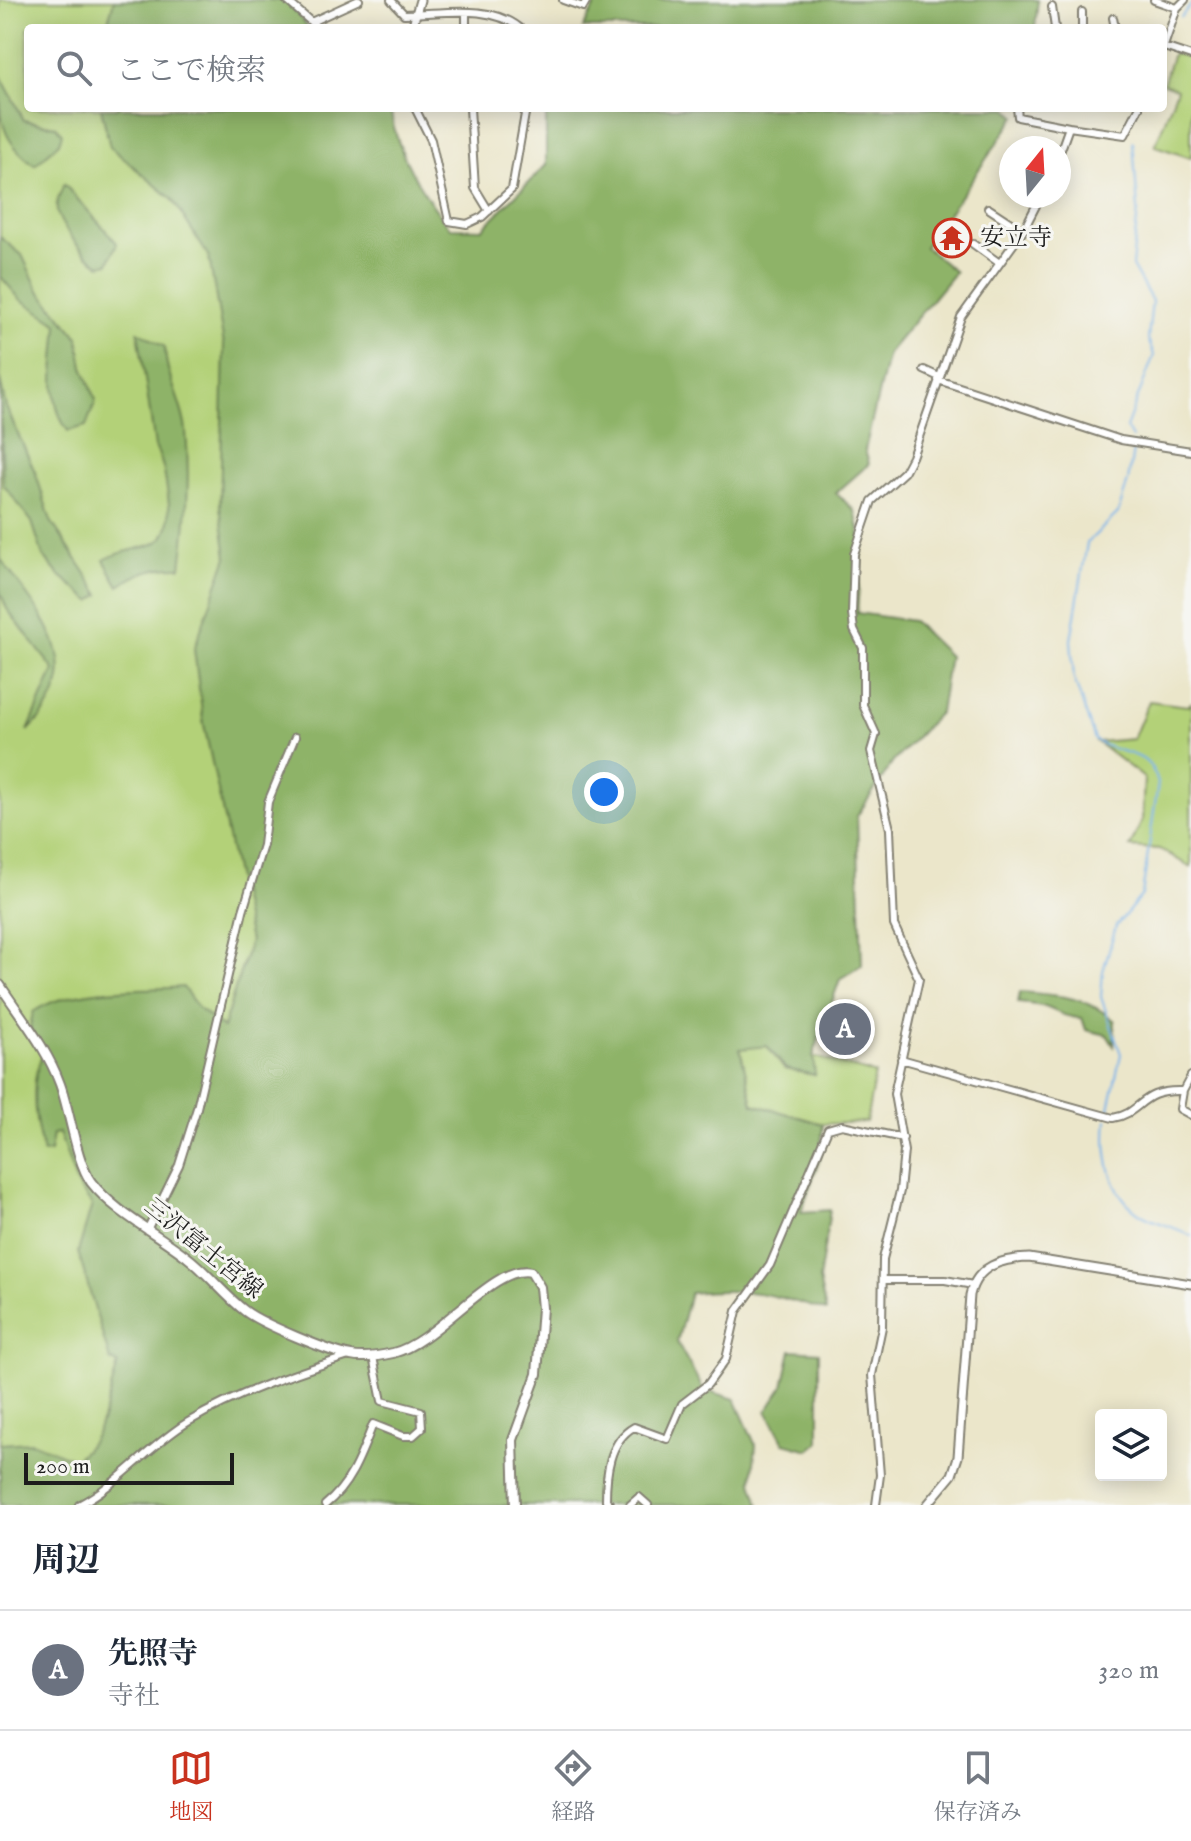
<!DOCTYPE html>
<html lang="ja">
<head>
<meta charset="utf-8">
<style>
  body { margin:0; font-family:"IM FELL English","Noto Serif JP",serif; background:#f6f6f7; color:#1f2937 }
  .controls { position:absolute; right:24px; bottom:24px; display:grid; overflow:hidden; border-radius:8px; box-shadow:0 4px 20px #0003 }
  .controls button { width:72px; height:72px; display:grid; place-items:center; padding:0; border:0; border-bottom:2px solid #e0e1e3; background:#fff; color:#1f2937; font:40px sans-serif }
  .compass { position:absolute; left:999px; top:136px; width:72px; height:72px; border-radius:50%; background:#fff; box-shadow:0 4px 20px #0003; rotate:18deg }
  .scale { position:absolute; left:24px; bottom:20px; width:210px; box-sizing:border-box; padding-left:8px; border:4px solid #1c1c1c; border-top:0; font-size:22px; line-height:28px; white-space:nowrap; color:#1c1c1c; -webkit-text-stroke:6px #f6f6f2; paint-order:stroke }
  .you { position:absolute; left:604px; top:792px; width:28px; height:28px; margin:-20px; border:6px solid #fff; border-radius:50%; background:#1a73e8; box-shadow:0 0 0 12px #1a73e833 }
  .badge { display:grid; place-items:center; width:52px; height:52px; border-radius:50%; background:#c8321e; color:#fff; font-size:26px; font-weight:700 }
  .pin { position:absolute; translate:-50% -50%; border:4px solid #fff; box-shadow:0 2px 8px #0006 }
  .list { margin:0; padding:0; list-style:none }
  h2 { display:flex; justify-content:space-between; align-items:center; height:104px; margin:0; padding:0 32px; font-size:34px }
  h2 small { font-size:26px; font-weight:400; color:#747a83 }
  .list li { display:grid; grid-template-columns:52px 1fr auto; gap:24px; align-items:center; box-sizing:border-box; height:120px; padding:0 32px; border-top:2px solid #e0e1e3 }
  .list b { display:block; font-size:30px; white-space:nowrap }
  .list p { margin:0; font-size:26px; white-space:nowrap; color:#747a83 }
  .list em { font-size:26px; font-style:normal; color:#747a83 }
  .icon { flex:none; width:44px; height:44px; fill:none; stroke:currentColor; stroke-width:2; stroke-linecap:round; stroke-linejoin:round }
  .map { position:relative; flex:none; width:1191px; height:1505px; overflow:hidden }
  .search { position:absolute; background:#fff; box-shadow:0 4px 20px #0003; left:24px; right:24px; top:24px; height:88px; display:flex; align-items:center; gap:20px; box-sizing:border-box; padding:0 28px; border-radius:8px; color:#747a83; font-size:30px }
  .sheet { height:224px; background:#fff }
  nav { display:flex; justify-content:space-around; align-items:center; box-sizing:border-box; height:112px; border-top:2px solid #e0e1e3; background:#fff; font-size:22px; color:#747a83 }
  nav a { display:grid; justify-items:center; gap:4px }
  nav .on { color:#c8321e }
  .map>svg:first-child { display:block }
  .green { fill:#b3d178; stroke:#68764a; stroke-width:2 }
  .forest { fill:#8eb368; stroke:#556842; stroke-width:2 }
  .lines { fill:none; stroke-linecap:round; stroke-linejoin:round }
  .stream { stroke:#79b3ea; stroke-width:2 }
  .minor-casing { stroke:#848173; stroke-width:10 }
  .tertiary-casing { stroke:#848173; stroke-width:11 }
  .secondary-casing { stroke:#848173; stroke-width:12 }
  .minor { stroke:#fff; stroke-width:6 }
  .tertiary { stroke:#fff; stroke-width:7 }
  .secondary { stroke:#fff; stroke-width:8 }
  .labels { text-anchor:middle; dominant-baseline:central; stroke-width:6; stroke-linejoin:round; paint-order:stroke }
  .poi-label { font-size:24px; fill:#1c1c1c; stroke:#f6f6f2; text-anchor:start }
  .street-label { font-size:24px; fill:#1c1c1c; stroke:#f6f6f2 }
</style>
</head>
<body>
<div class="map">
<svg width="1191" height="1505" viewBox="0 0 1191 1505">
  <rect width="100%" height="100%" fill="#f6f6f2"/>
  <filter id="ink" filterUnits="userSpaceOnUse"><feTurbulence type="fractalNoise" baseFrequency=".0125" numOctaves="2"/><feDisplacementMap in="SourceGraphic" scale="16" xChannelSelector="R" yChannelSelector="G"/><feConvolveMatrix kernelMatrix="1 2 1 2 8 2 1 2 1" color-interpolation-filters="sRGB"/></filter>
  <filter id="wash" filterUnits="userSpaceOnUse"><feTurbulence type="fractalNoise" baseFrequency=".006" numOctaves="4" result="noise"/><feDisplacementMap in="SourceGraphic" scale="32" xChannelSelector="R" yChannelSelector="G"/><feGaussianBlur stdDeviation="1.8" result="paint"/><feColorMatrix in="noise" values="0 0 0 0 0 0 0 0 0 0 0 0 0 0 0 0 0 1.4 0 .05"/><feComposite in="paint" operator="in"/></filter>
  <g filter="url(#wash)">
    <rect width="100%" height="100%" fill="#ebe6ca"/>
    <path class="green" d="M0 0H129L141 28H28V108H173L268 335 224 808 250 941 223 1028 165 1505H0Z
      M1173 53 1191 58V158L1155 146 1177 89 1163 84Z
      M1149 701 1188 706 1191 703V867L1159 849 1130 847 1142 821 1144 778 1097 742 1133 739Z
      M767 1046 784 1069 814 1075 813 1056 875 1074 866 1122 823 1124 753 1104 740 1048Z"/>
    <path class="forest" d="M114 0H285L309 28H106Z
      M598 0H1038L1035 28H583Z
      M0 74 24 120 56 126 62 134 59 143 35 165C0 139 0 122 0 74Z
      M101 108H390C397 156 421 191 450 228L482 229 546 165V108H1008L1016 116 925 247 955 272 888 353 865 450 869 464 836 493 855 511 862 542 857 613 913 621 949 656 940 712 893 762 857 816 862 965 840 979 813 1056 815 1075 786 1069 767 1046 740 1049 753 1104 823 1124 820 1158 801 1212 830 1210 819 1280 826 1311C772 1294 747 1287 690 1293L677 1342 703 1389 735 1399 756 1446 752 1481 759 1505H0V1444L32 1442 73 1459C102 1444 109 1393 118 1364L110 1360 78 1252 92 1205 77 1185 59 1133 53 1134 50 1152 43 1153C35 1123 28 1082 43 1054L30 1027 33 1012C73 985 137 991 183 987L198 1008 223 1028 250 941 203 720 194 649 227 557 220 507 224 345 209 257 172 199 110 147Z
      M64 184 117 243 109 263 100 265C85 255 65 233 58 215 54 205 60 194 64 184Z
      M0 237 22 255 38 289 78 337 83 367 96 400 86 426 68 431C46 401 56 360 58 324L20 299 0 276Z
      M138 331 165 347C165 376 183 402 186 431 190 475 187 523 181 567 156 566 140 572 119 586L104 560C141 539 177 560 168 496 165 478 164 463 155 447Z
      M0 380 6 407 36 474 51 521 100 595 91 601 58 574 43 556 32 522 3 484Z
      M0 558C40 614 96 668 28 731L54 670 7 609 0 591Z
      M1020 992C1056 995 1087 996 1115 1021L1114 1046 1107 1035 1086 1030 1082 1018C1066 1018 1058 1012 1045 1007 1037 1004 1026 1004 1018 1003Z
      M791 1350 819 1352V1442L809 1450 784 1443 767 1411 783 1387Z"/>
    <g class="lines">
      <path class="stream" d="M1181 17 1191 4
        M1132 438 1126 428 1154 355 1148 339 1152 301 1132 266 1138 210 1133 142
        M1108 1113 1121 1054 1101 997 1103 971 1116 926 1142 895 1158 783C1148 746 1122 758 1095 740L1074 679 1071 640 1087 543 1118 513 1128 481 1134 444
        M1107 1120C1103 1158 1111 1202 1150 1219 1164 1225 1178 1228 1191 1236"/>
    </g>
  </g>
  <g filter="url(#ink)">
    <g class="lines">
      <g class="minor-casing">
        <path id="minor" d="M286 0 318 28
          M391 0 404 14C442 14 489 3 520 28
          M563 0 583 7 587 0
          M1154 0 1177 8
          M1052 7 1055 28
          M466 13V28
          M1113 18 1115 28
          M311 22 359 0
          M1082 28V12
          M1164 47 1191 56
          M1163 49 1177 8 1185 0
          M415 108 431 140 449 221 467 224 482 217 512 189 526 108
          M470 108 475 188 489 211
          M1017 108 1018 117 1069 127
          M1059 155 1069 127 1125 135 1139 108
          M988 208 1023 231
          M973 244 998 262
          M924 370 939 377
          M938 380 1121 440 1191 451
          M901 1059 1113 1118C1143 1113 1139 1089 1183 1091
          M1191 1076 1183 1091 1180 1109 1191 1115
          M148 1228 179 1165 197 1108 243 911 263 845 268 802 295 737
          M884 1280H945L973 1285
          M79 1505C120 1483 149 1446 188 1422 239 1392 293 1374 349 1356
          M325 1505C351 1484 361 1455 373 1424L403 1436H413L422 1428 421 1411 382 1401 373 1357
          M611 1505 606 1500C606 1474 609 1441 634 1427L667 1439 682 1404 708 1384 726 1359 737 1311 770 1265 828 1129 842 1125 903 1138
          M630 1505 639 1497 648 1505
          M876 1505 880 1475 872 1375 882 1327 883 1259 900 1191 904 1151 894 1094 919 979 894 925 890 829 871 751 876 734 863 705V648L854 630 852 614 854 554 872 501 904 472 912 457 961 317 1023 231 1041 196"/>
      </g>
      <g class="tertiary-casing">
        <path id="tertiary" d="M412 28 420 0
          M927 1505 952 1475 958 1457 970 1295C977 1265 1002 1259 1029 1258L1191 1284"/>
      </g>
      <g class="secondary-casing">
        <path id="secondary" d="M0 985C21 1017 47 1048 60 1084 70 1111 76 1161 91 1182 115 1213 157 1233 187 1257 208 1273 224 1295 245 1311 262 1324 330 1352 351 1356 365 1359 380 1356 393 1353 438 1342 494 1263 531 1272L540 1287 542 1308 537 1374 513 1440 515 1505"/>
      </g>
      <use href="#minor" class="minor"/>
      <use href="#tertiary" class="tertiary"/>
      <use href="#secondary" class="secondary"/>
    </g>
  </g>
  <defs>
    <g id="temple-ring" transform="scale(2)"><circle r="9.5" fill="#f6f6f2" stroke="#c8321e" stroke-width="1.5"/><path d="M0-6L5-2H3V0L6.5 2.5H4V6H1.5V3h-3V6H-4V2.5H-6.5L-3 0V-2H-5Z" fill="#c8321e"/></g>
  </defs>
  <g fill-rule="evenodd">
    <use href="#temple-ring" x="952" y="238"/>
  </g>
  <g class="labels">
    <g class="poi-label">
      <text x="980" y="238">安立寺</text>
    </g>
    <g class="street-label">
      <text transform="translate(203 1249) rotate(39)">三沢富士宮線</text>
    </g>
  </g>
</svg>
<div class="controls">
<button><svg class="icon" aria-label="layers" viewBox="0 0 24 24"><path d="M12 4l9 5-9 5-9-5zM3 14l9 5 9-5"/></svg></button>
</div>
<svg class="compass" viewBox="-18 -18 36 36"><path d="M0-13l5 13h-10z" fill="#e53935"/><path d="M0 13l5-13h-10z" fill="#747a83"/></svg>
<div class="scale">200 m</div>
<div class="you"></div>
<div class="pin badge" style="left:845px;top:1029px;background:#6b7280">A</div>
<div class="search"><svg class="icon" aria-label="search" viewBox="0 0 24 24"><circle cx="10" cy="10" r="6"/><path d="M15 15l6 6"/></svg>ここで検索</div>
</div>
<section class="sheet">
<h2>周辺<small></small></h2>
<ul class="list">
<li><span class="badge" style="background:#6b7280">A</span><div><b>先照寺</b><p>寺社</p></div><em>320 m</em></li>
</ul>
</section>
<nav>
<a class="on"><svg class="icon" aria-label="map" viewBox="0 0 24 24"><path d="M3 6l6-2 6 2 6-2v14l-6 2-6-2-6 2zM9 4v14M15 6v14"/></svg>地図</a>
<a><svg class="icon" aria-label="directions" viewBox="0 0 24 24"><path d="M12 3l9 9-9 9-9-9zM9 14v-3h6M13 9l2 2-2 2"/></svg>経路</a>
<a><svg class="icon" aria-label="saved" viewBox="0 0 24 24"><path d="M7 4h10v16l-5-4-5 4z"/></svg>保存済み</a>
</nav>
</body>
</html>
